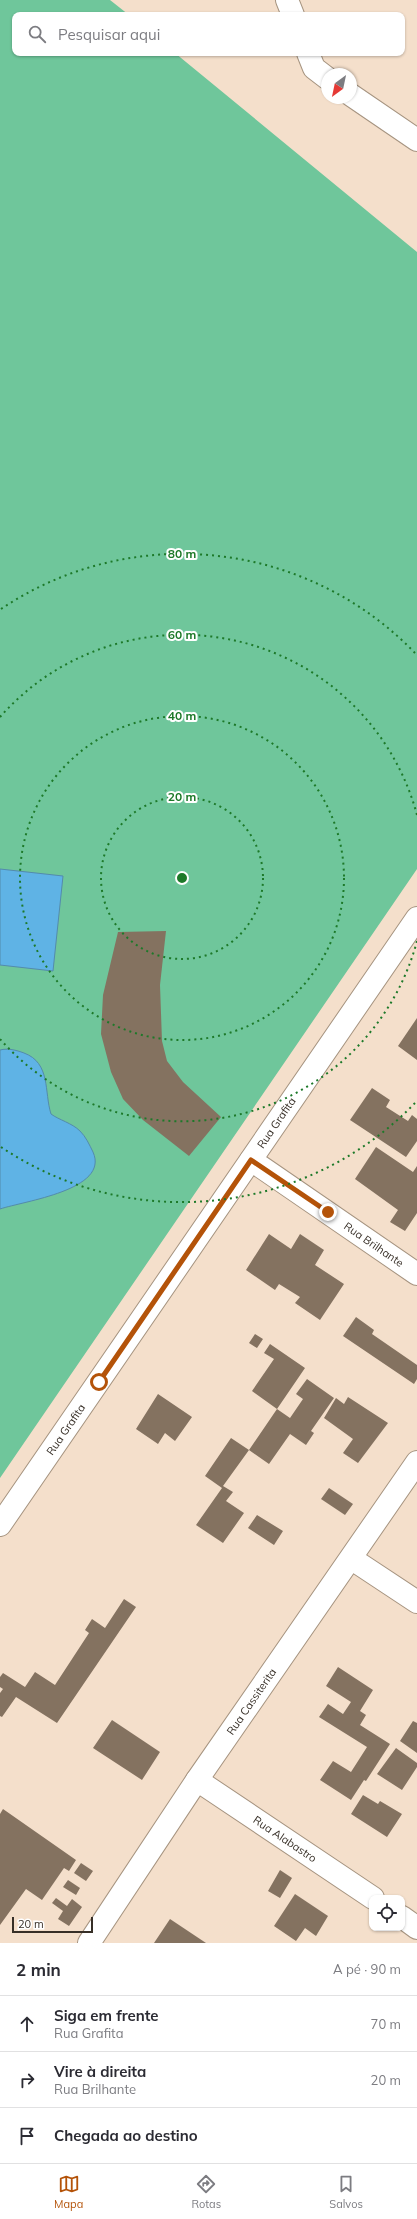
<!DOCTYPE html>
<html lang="pt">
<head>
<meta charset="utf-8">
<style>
  body { margin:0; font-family:Mulish,sans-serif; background:#f7f7f7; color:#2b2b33 }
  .controls { position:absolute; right:12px; bottom:12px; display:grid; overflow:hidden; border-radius:8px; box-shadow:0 1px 3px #0004 }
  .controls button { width:36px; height:36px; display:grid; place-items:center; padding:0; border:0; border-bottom:1px solid #e1e1e2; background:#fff; color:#2b2b33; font:20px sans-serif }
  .compass { position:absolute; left:321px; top:68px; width:36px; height:36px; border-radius:50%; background:#fff; box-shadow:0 1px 3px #0004; rotate:213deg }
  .scale { position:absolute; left:12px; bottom:10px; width:81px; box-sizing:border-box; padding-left:4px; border:2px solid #372f27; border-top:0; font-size:11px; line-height:14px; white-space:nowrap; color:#372f27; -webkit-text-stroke:3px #fff; paint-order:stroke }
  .stop { position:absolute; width:12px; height:12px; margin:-9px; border:3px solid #b45309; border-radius:50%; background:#fff }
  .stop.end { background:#b45309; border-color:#fff; box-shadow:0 1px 4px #0008 }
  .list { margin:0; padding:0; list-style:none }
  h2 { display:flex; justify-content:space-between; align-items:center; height:52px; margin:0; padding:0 16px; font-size:17px }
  h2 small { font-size:13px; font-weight:400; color:#7c7c81 }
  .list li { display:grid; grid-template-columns:26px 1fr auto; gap:12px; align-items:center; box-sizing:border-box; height:56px; padding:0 16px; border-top:1px solid #e1e1e2 }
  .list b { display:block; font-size:15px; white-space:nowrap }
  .list p { margin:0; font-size:13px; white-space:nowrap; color:#7c7c81 }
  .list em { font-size:13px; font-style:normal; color:#7c7c81 }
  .icon { flex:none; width:22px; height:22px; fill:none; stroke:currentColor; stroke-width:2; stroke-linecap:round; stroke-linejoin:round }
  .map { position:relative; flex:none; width:417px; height:1943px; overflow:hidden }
  .search { position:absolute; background:#fff; box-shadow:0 1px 3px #0004; left:12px; right:12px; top:12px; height:44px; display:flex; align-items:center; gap:10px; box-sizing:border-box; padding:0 14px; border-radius:8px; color:#7c7c81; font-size:15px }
  .sheet { height:220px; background:#fff }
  nav { display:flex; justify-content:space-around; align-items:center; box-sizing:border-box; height:56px; border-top:1px solid #e1e1e2; background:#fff; font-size:11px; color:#7c7c81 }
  nav a { display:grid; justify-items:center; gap:2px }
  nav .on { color:#b45309 }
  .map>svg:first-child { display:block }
  .green { fill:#6fc69b }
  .water { fill:#5fb3e5; stroke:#538bac }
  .building { fill:#847260 }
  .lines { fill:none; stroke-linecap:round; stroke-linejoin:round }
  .minor-casing { stroke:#a69480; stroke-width:24 }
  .minor { stroke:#fff; stroke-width:22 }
  .route { stroke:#b45309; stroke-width:5 }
  .ring { fill:none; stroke:#1d7929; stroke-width:2; stroke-dasharray:2 4 }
  .labels { text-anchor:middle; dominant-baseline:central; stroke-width:4; stroke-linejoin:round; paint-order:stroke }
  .street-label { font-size:11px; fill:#372f27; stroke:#fff }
  .centre { fill:#1d7929; stroke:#fff; stroke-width:2 }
  .ring-label { font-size:12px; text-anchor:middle; font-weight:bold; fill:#1d7929; stroke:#fff; stroke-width:4; stroke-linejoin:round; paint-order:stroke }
</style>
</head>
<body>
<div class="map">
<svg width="417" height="1943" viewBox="0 0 417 1943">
  <rect width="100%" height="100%" fill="#f4dfcb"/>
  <path class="green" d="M0 0H110L129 15H15V53H175L417 252V869L0 1478Z"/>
  <path class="water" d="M0 869 63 876 53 971 0 965Z
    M0 1050C8 1048 16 1050 24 1053 51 1063 44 1092 51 1114 59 1120 72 1123 80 1131 86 1137 89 1144 93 1152 110 1190 24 1201 0 1209Z"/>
  <path class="building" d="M166 931 160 985 162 1041 167 1061 183 1082 221 1117 189 1156 143 1120 123 1099 111 1072 101 1034 103 995 118 932Z
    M417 1018V1060L398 1046Z
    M372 1088 390 1100 386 1107 408 1121 412 1115 417 1119V1141L406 1157 350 1120Z
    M376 1147 413 1172 417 1166V1213L405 1231 390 1222 398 1210 355 1179Z
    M269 1234 291 1249 300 1234 324 1250 315 1265 344 1284 320 1320 295 1303 300 1297 279 1284 275 1290 246 1270Z
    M356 1317 374 1330 372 1334 417 1365V1379L414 1384 343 1336Z
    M255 1334 263 1339 257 1348 249 1343Z
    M270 1344 305 1368 277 1409 290 1418 303 1399 296 1394 307 1379 334 1398 311 1431 314 1433 306 1445 290 1434 269 1464 249 1450 277 1409 252 1391 274 1359 264 1353Z
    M158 1394 192 1417 175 1441 165 1433 158 1444 136 1429Z
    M348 1397 388 1423 358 1463 343 1453 353 1439 324 1418 336 1398 344 1404Z
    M231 1438 249 1450 223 1486 233 1492 226 1501 244 1513 223 1543 196 1525 222 1488 205 1476Z
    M329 1488 353 1504 345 1515 321 1499Z
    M257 1515 283 1531 274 1545 248 1528Z
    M124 1599 136 1607 57 1723 16 1697 2 1717 0 1716V1693L3 1689 0 1687V1677L3 1673 25 1687 35 1672 55 1685 89 1633 85 1630 92 1619 105 1628Z
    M338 1667 373 1690 360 1711 366 1715 360 1725 390 1744 366 1781 364 1780 351 1800 320 1780 333 1761 351 1772 367 1747 319 1717 328 1704 343 1714 351 1702 326 1686Z
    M112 1720 160 1752 142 1780 93 1748Z
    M413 1721 417 1723V1753L400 1741Z
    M396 1748 417 1763V1767L402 1790 377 1774Z
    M363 1795 378 1804 380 1801 402 1814 387 1837 351 1814Z
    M3 1809 76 1860 69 1871 64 1868 42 1900 26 1889 0 1925V1814Z
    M81 1863 93 1871 86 1881 74 1873Z
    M280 1870 292 1878 280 1898 268 1891Z
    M68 1880 80 1888 76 1895 63 1887Z
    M295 1894 328 1916 316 1936 305 1928 296 1941 274 1926Z
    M56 1898 67 1906 72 1899 82 1907 69 1926 58 1919 63 1911 52 1903Z
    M170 1919 206 1943H154Z"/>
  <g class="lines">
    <g class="minor-casing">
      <g id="minor">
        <path d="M287 0 293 15"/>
        <path d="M308 53 314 68 327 78"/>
        <path d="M351 95 417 140"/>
        <path id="s1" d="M251 1160 417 1274"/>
        <path id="s2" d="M0 1525 417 918"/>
        <path d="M352 1559 417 1602"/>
        <path id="s3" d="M197 1780 373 1898"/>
        <path d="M402 1917 417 1928"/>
        <path id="s4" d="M89 1943 197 1780 417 1462"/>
      </g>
    </g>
    <use href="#minor" class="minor"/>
  </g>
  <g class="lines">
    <path class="route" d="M99 1382 251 1160 328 1212"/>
  </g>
  <g class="ring">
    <circle cx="182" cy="878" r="81"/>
    <circle cx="182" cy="878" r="162"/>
    <path d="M417 941A243 243 0 0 1 0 1039M0 717A243 243 0 0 1 417 815"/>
    <path d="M415 1103A324 324 0 0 1 1 1147M1 609A324 324 0 0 1 415 653"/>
  </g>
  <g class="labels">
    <g class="street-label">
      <text stroke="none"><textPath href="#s2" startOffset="488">Rua Grafita</textPath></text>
      <text stroke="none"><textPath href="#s1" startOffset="149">Rua Brilhante</textPath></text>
      <text stroke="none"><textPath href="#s2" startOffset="116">Rua Grafita</textPath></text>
      <text stroke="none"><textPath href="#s4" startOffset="291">Rua Cassiterita</textPath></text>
      <text stroke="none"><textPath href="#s3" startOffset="106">Rua Alabastro</textPath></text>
    </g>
  </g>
  <circle cx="182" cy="878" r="6" class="centre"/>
  <g class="ring-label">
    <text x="182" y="558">80 m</text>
    <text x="182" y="639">60 m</text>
    <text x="182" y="720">40 m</text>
    <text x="182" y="801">20 m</text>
  </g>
</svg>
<div class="controls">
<button><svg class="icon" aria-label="locate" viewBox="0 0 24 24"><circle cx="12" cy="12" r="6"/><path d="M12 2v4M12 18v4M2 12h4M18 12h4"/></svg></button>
</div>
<svg class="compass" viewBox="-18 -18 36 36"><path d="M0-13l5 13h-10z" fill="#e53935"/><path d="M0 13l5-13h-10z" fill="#7c7c81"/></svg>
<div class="scale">20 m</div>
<div class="stop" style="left:99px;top:1382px"></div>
<div class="stop end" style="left:328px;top:1212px"></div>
<div class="search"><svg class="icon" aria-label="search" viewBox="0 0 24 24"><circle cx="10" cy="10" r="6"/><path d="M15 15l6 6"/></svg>Pesquisar aqui</div>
</div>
<section class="sheet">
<h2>2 min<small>A pé · 90 m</small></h2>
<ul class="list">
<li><svg class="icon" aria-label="ahead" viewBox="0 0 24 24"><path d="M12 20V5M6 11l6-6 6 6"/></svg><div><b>Siga em frente</b><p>Rua Grafita</p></div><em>70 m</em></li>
<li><svg class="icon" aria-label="right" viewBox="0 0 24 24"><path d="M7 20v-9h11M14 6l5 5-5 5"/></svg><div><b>Vire à direita</b><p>Rua Brilhante</p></div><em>20 m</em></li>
<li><svg class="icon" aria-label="arrive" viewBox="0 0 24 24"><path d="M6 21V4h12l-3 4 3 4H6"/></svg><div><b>Chegada ao destino</b></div></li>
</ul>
</section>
<nav>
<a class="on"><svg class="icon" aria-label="map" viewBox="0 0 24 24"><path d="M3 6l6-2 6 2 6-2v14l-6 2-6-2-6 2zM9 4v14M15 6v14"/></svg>Mapa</a>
<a><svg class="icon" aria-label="directions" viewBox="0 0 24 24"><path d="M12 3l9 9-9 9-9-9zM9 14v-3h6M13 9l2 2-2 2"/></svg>Rotas</a>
<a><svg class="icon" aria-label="saved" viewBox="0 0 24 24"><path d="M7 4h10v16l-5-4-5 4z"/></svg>Salvos</a>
</nav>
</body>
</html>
